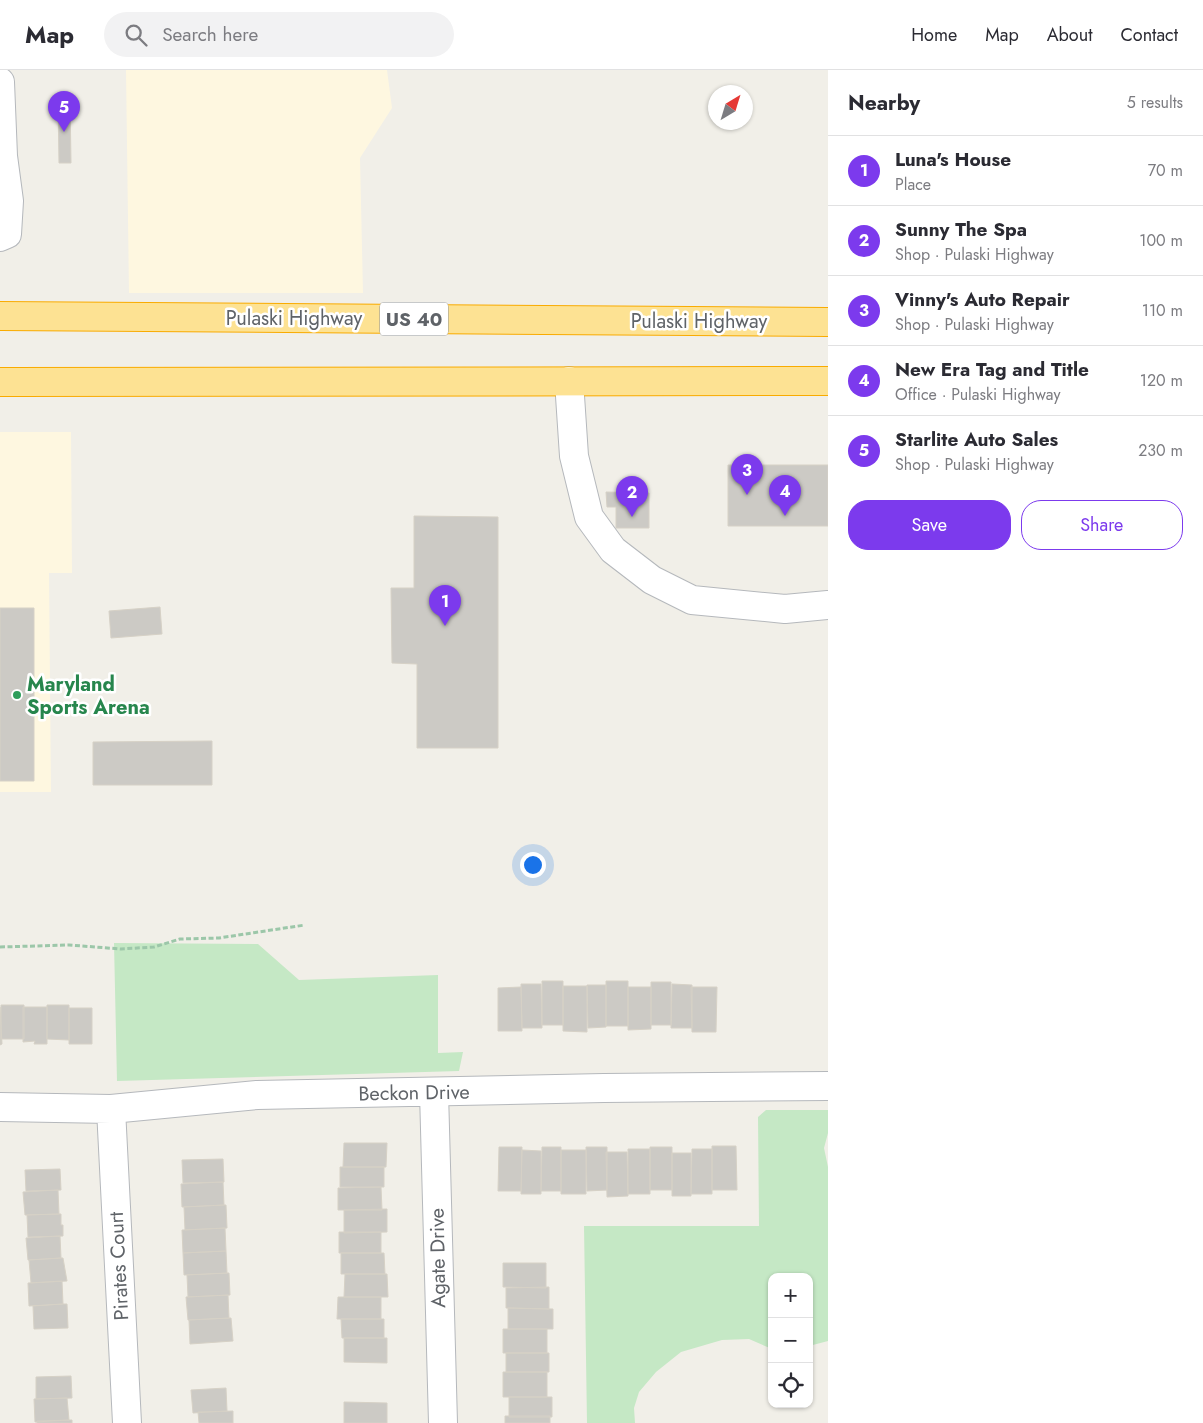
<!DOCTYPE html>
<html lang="en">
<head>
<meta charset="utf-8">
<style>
  body { margin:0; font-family:Jost,sans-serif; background:#f2f2f3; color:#2b2b33 }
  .controls { position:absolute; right:15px; bottom:15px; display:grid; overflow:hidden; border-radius:10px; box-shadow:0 1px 4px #0004 }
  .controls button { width:45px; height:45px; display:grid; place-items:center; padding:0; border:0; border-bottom:1px solid #e1e1e2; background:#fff; color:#2b2b33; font:25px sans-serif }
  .compass { position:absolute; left:708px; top:15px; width:45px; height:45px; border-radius:50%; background:#fff; box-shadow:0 1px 4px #0004; rotate:38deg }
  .you { position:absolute; left:532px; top:794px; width:18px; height:18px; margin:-12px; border:4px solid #fff; border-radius:50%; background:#1a73e8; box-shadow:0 0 0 8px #1a73e833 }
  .badge { display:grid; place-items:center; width:32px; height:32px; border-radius:50%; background:#7c3aed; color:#fff; font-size:16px; font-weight:700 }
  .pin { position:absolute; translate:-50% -41px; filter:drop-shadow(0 1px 2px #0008) }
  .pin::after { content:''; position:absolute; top:26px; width:18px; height:15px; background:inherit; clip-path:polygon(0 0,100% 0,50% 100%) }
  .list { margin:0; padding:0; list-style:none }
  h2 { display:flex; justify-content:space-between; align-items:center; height:65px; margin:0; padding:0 20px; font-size:21px }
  h2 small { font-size:16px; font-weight:400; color:#7c7c81 }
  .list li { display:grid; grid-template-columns:32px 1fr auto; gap:15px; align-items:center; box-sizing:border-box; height:70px; padding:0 20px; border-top:1px solid #e1e1e2 }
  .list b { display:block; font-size:19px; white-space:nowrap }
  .list p { margin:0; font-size:16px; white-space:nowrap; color:#7c7c81 }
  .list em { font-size:16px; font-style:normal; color:#7c7c81 }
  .actions { display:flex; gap:10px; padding:15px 20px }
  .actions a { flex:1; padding:11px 0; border:1px solid #7c3aed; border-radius:20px; text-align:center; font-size:18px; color:#7c3aed }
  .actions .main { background:#7c3aed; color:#fff }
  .icon { flex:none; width:28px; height:28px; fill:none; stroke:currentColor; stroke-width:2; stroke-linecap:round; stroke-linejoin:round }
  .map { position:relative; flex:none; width:828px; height:1353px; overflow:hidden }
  header { display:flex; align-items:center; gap:30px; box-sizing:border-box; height:70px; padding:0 25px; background:#fff; border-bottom:1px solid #e1e1e2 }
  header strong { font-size:24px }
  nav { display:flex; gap:28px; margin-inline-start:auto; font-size:18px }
  .search { width:350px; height:45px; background:#f2f2f3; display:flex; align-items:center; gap:12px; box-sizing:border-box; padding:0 18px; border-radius:28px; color:#7c7c81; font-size:19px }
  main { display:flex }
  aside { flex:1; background:#fff }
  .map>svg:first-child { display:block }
  .commercial { fill:#fef7e0 }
  .green { fill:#c5e8c5 }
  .building { fill:#cccac5; stroke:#d6d1c6 }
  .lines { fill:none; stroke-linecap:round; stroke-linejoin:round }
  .minor-casing { stroke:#b5b8bc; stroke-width:30 }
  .highway-casing { stroke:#f9ab00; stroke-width:30 }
  .path { stroke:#9cc7a9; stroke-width:3; stroke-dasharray:5 2.5; stroke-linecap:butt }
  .minor { stroke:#fff; stroke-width:28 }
  .highway { stroke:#fde293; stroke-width:28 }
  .leisure-dot { fill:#2e9e5b; stroke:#fff; stroke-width:2 }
  .labels { text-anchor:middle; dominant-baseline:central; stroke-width:5; stroke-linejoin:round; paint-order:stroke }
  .shield { fill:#fff; stroke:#8f9295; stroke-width:1 }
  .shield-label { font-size:19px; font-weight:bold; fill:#5f6368 }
  .street-label { font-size:20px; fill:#5f6368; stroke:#fff }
  .leisure-label { font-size:20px; font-weight:bold; fill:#27864d; stroke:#fff; text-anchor:start }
</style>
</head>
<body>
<header>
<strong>Map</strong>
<div class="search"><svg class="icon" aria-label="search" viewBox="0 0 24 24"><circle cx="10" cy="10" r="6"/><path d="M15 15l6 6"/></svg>Search here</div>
<nav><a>Home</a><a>Map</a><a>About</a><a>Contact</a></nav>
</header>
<main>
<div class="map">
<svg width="828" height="1353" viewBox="0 0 828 1353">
  <rect width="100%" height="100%" fill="#f1efe8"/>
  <path class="commercial" d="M126 0H387L392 38 360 88 363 223H129Z
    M0 362H71L72 503H49L51 722H0Z"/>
  <path class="green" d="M114 873 258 874 299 910 438 905V983L463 982 459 1001 117 1011Z
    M766 1040H828V1063L824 1078 828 1097V1271L809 1276V1207H772V1279L749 1269 722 1270 681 1282 656 1302 639 1322 634 1338 635 1353H587L584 1156H759L758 1047Z"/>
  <path class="building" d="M70 30 71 93H59L58 31Z
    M728 395H828V456H728Z
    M606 422 649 423V458H616V437H607Z
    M414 446 498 447V678H417V594L392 593 391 518H414Z
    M160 537 162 564 111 568 109 541Z
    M0 538H34V711H0Z
    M212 671V715H93V672Z
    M542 911H563V955H542Z
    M606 911H628V956H606Z
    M651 912H671V955H651Z
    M521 914H541L542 958H522Z
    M672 914 692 915V958H671Z
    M587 915H606V957L588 958Z
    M563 916H587V962L563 961Z
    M521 917 522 961H498V918Z
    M628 917H651V959L628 960Z
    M691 917H717L716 962H692Z
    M1 935H24V969H1Z
    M47 935H69V970L47 969Z
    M0 937 2 974 0 975Z
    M23 937H47V974H34L35 971 23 972Z
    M69 938H92V974H69Z
    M344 1073H387L386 1097H343Z
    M712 1076H736L737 1120H712Z
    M499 1077H522L521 1121H498Z
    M542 1077H561V1121H541Z
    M586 1077H607V1120L587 1121Z
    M650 1077H672V1120H650Z
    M628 1079H650V1124H628Z
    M692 1079H712V1124H691Z
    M522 1080 541 1081V1124H521Z
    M561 1080H586V1124H561Z
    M606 1082H627L628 1126 607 1127Z
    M672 1083H691V1126H672Z
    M223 1089 224 1112 183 1113 182 1090Z
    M340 1097H384V1117H340Z
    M60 1099 61 1120 26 1121 25 1100Z
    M223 1112 224 1135 182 1137 181 1114Z
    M381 1117 382 1140H338V1118Z
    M58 1120 59 1144 25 1145 23 1122Z
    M224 1135H226L227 1158 185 1160 184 1137Z
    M387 1139V1162L344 1163V1140Z
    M59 1144H61V1155H63V1166L28 1167 27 1145Z
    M225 1158 226 1181 183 1183 182 1160Z
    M339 1162H381V1183H339Z
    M60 1166 61 1188 28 1190 26 1168Z
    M226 1181 227 1203 184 1205 183 1183Z
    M341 1183H384L385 1204H341Z
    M61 1188H63L67 1211 31 1213 29 1190Z
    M503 1193H546V1218L503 1217Z
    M229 1203 230 1225 188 1227 187 1205Z
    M345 1204H387L388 1227H344Z
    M62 1211 63 1234 29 1236 28 1213Z
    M549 1217V1239L506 1238V1218Z
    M228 1225 229 1248 188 1250 186 1227Z
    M338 1227H381V1249H337Z
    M63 1234H67L68 1258 34 1259 33 1236Z
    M508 1238 553 1239V1259H508Z
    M231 1248 233 1271 190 1274 189 1250Z
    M341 1249H384V1268H342Z
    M503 1259H547V1283H503Z
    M344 1268H387V1293L344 1292Z
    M506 1283H549V1302H506Z
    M503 1302H547V1327H503Z
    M71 1306 72 1328 36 1329V1307Z
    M226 1318 227 1341 193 1343 191 1320Z
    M509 1327H552V1347H509Z
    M67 1328 69 1350 35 1352 34 1329Z
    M344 1332 387 1333V1353H344Z
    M233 1341V1353H199L198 1342Z
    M505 1346H550V1353H505Z
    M72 1350V1353H37V1351Z"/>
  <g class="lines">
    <g class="minor-casing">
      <path id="minor" d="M0 12 3 86 9 131 7 164 0 167
        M569 311 574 386 589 447 613 480 652 510 692 530 785 539 828 535
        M434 1022 443 1353
        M0 1037 111 1039 257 1025 604 1018 828 1016
        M111 1039 127 1353"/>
    </g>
    <g class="highway-casing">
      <path id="highway" d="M0 246 828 252
        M0 312 828 311"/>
    </g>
    <path class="path" d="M0 877 69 875 121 879 154 877 180 869 219 868 305 855"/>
    <use href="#minor" class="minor"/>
    <use href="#highway" class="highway"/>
  </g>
  <circle class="leisure-dot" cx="17" cy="625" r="5"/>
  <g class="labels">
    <rect class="shield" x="380" y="232.5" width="68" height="33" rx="4"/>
    <g class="shield-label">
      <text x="414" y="249">US 40</text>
    </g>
    <g class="street-label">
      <text x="294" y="248">Pulaski Highway</text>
      <text x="699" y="251">Pulaski Highway</text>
      <text transform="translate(414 1023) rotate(-1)">Beckon Drive</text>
      <text transform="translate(438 1188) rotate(-91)">Agate Drive</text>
      <text transform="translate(119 1196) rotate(-93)">Pirates Court</text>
    </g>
    <g class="leisure-label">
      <text x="27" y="614">Maryland<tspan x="27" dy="23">Sports Arena</tspan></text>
    </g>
  </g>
</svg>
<div class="controls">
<button>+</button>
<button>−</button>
<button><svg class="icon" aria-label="locate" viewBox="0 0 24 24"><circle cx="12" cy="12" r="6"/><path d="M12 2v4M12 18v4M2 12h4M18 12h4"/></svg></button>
</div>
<svg class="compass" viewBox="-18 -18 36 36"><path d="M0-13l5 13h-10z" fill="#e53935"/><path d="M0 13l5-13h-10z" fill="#7c7c81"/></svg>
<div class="you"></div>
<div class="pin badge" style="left:445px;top:556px">1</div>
<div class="pin badge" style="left:632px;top:447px">2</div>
<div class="pin badge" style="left:747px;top:425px">3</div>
<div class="pin badge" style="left:785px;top:446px">4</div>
<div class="pin badge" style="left:64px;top:62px">5</div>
</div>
<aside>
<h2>Nearby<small>5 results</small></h2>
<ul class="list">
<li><span class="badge">1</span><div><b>Luna's House</b><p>Place</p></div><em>70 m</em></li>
<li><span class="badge">2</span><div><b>Sunny The Spa</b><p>Shop · Pulaski Highway</p></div><em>100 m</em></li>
<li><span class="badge">3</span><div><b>Vinny's Auto Repair</b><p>Shop · Pulaski Highway</p></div><em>110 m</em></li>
<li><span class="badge">4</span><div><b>New Era Tag and Title</b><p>Office · Pulaski Highway</p></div><em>120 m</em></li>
<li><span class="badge">5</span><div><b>Starlite Auto Sales</b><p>Shop · Pulaski Highway</p></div><em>230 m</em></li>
</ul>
<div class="actions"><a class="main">Save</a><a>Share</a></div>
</aside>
</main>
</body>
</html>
